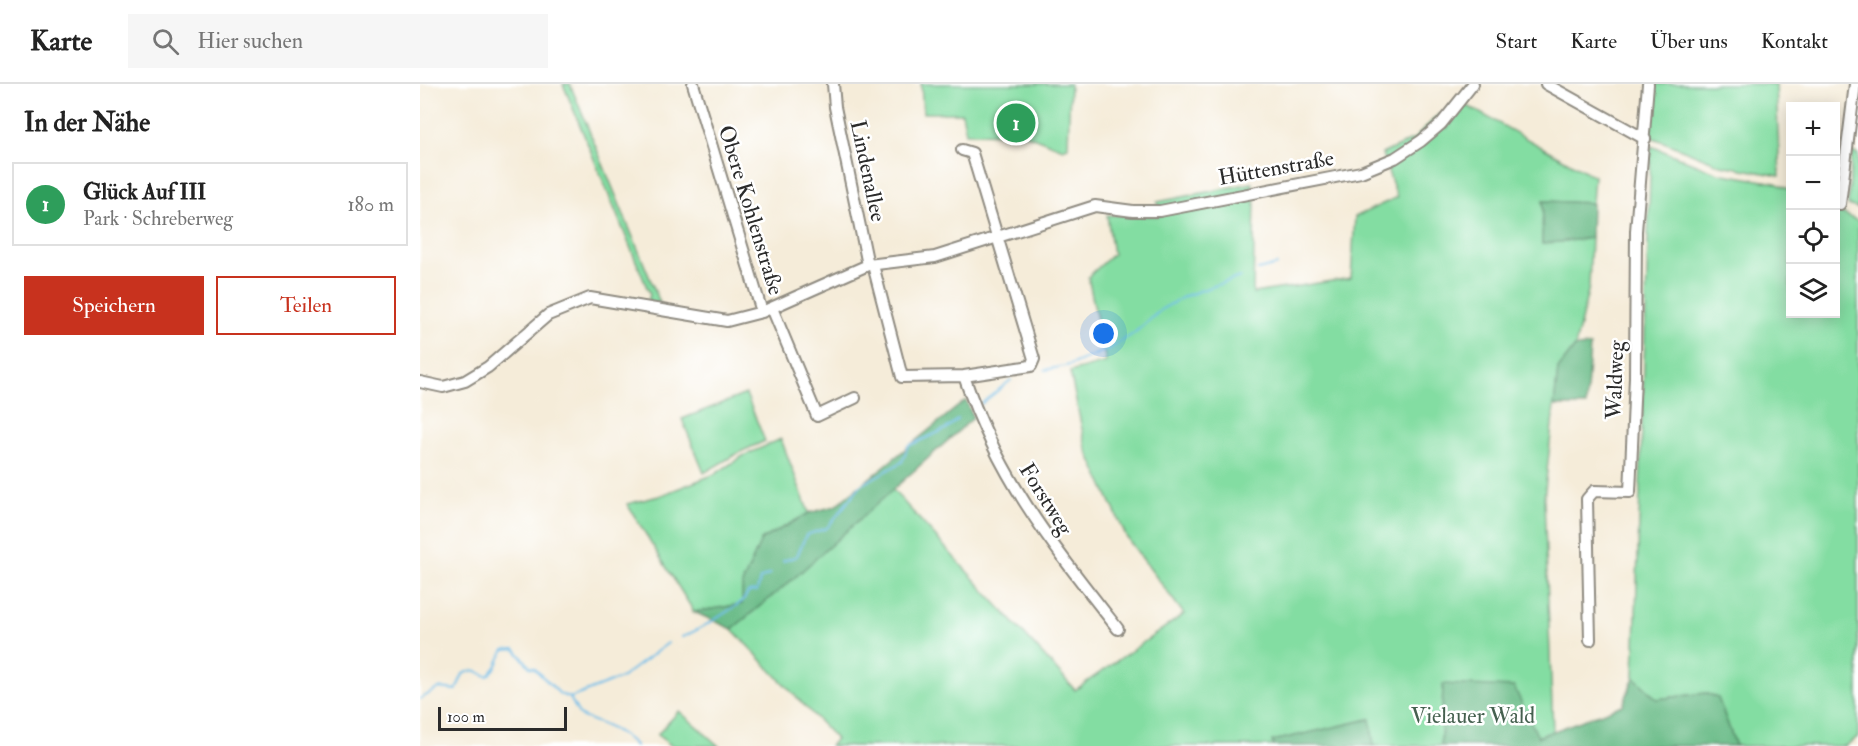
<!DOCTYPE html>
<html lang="de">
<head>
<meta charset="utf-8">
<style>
  body { margin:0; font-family:"IM FELL Double Pica",serif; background:#f6f6f6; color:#222 }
  .controls { position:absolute; right:18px; top:18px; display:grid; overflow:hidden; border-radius:0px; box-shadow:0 3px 15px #0003 }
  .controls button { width:54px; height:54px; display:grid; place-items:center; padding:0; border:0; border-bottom:2px solid #e0e0e0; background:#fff; color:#222; font:30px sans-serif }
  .scale { position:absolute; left:18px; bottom:15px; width:129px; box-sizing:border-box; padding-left:6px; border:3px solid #2b2b2b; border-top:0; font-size:16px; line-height:21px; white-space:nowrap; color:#2b2b2b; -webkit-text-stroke:4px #fff; paint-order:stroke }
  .you { position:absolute; left:684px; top:250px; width:21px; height:21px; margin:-15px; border:4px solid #fff; border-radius:50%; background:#1a73e8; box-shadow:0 0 0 9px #1a73e833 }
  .badge { display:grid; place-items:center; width:39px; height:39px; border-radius:50%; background:#c8321e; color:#fff; font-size:20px; font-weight:700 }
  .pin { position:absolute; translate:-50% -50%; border:3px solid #fff; box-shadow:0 2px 6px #0006 }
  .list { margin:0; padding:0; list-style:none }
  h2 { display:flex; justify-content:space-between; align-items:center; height:78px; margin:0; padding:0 24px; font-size:26px }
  h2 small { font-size:20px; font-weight:400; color:#767676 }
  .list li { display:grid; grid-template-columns:39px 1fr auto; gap:18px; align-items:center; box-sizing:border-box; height:84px; margin:0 12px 12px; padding:0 12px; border:2px solid #e0e0e0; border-radius:0px }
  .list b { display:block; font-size:22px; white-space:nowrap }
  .list p { margin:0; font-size:20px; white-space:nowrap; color:#767676 }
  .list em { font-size:20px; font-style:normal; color:#767676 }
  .actions { display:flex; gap:12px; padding:18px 24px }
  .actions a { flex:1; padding:14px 0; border:2px solid #c8321e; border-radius:0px; text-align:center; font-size:21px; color:#c8321e }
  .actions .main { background:#c8321e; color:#fff }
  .icon { flex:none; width:33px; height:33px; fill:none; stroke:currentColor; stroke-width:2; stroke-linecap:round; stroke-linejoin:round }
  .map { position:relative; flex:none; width:1438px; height:662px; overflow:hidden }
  header { display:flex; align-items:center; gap:36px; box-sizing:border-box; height:84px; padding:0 30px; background:#fff; border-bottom:2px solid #e0e0e0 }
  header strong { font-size:28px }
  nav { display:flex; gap:33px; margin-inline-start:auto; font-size:21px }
  .search { width:420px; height:54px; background:#f6f6f6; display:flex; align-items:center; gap:15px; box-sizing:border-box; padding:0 21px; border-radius:0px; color:#767676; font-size:22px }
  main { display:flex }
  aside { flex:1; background:#fff }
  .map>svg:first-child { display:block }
  .green { fill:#83dda2; stroke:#578466; stroke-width:1.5 }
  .forest { fill:#6abc88; stroke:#4a745a; stroke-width:1.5 }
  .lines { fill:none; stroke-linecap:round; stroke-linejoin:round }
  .stream { stroke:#6fbee9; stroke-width:2 }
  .minor-casing { stroke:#908c82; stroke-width:14 }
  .minor { stroke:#fff; stroke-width:10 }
  .labels { text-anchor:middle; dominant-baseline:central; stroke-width:5; stroke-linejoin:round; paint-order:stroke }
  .street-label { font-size:22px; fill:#2b2b2b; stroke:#fff }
  .park-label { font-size:22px; fill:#45604f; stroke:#fff }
</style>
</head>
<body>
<header>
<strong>Karte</strong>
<div class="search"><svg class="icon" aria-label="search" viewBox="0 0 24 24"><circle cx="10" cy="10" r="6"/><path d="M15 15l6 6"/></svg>Hier suchen</div>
<nav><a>Start</a><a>Karte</a><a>Über uns</a><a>Kontakt</a></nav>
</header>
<main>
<aside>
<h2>In der Nähe<small></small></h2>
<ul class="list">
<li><span class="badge" style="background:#2e9e5b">1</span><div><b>Glück Auf III</b><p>Park · Schreberweg</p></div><em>180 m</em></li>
</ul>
<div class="actions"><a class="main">Speichern</a><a>Teilen</a></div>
</aside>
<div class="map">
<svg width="1438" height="662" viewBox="0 0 1438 662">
  <rect width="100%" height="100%" fill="#fff"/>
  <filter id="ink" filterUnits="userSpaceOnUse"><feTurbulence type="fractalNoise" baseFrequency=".0167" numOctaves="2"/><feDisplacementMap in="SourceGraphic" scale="12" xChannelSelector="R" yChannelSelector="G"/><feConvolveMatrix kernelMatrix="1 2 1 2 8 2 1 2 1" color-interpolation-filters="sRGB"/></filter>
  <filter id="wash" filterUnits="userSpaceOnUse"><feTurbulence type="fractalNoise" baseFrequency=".008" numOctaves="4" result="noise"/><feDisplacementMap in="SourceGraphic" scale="24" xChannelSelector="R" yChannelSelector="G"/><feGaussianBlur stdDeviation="1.35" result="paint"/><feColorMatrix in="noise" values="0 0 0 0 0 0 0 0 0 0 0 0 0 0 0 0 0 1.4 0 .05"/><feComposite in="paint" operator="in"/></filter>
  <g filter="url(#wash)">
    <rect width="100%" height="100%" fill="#f5ecd9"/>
    <path class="green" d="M143 0H150L240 219 227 218 230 211Z
      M501 0H650L648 63 643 65 605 50 546 49 542 29H503Z
      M1233 0H1356L1360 92 1301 81 1231 53Z
      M1044 20 1174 92 1172 119 1123 117 1122 160 1171 154 1169 203 1155 263 1138 285 1124 415 1133 647 1117 653 1023 601 1021 662H954L949 635 852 658 854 662H410L416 655 312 545 373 495 472 405 655 606 764 530 707 454 666 364 650 288 686 278 668 193 693 170 687 131 740 132 737 118 832 99 835 113 833 209 931 194 935 133 977 113 962 70 994 55 1019 30 1027 44Z
      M1231 62 1298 89 1356 99 1370 106V230H1416V126L1438 137V653L1425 662H1316L1298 614 1286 609 1237 615 1214 593Z
      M1432 68 1438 70V125L1428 121Z
      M326 310 345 357 318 369 284 389 262 335Z
      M361 355 389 429 341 456 323 520 274 528 207 420 239 412 295 390 323 372Z
      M259 627 299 662H252L237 651Z"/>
    <path class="forest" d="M1123 117 1172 119 1171 154 1122 160Z
      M1170 262 1166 322H1134L1138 285 1155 263Z
      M546 316 553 334 373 495 312 545 274 528 322 520V500L341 456 389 429 415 422Z
      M1214 593 1237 615 1286 609 1298 614 1316 662H1021L1023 600 1094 603 1118 653 1203 621Z
      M950 635 954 662H854L852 657Z"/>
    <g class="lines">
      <path class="stream" d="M838 186 857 181
        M625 286 650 281 689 265 713 250 742 225 765 212 820 193
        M561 320 591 296
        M363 477 377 472 386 451 407 444 441 401 482 378 488 362 526 345 538 335
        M262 553C284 544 302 531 320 519 324 517 325 512 329 508L337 507 340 495 350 490
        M150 614 201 594 248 559
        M0 615 19 604 36 606 43 590C60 582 56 590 68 592L76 583 84 566 95 565 110 583 114 584 140 610 150 614 160 632C181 640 200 646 216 662"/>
    </g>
  </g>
  <g filter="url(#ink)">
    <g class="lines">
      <g class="minor-casing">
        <path id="minor" d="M273 0 342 228
          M413 0 415 23 448 181
          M1126 0 1225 55
          M1420 120 1435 0
          M453 181 482 293 544 292 611 282 614 275 552 69 542 66
          M352 224 397 332 435 314
          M544 292C578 394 633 462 698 545
          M0 298 23 303 45 297 68 283 128 231 170 214 307 237 342 228 448 181 515 173 675 122 713 127H740L941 88 975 74 1001 57 1021 40 1053 0
          M1170 556 1167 415 1174 407 1210 408 1215 293 1216 147 1228 0"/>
      </g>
      <use href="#minor" class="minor"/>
    </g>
  </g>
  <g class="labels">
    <g class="street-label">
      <text transform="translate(856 84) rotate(-10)">Hüttenstraße</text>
      <text transform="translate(448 87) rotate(78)">Lindenallee</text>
      <text transform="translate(331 126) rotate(73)">Obere Kohlenstraße</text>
      <text transform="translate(1195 296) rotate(-88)">Waldweg</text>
      <text transform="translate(626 415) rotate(58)">Forstweg</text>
    </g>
    <g class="park-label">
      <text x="1053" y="632">Vielauer Wald</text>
    </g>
  </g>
</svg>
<div class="controls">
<button>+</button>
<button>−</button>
<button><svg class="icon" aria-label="locate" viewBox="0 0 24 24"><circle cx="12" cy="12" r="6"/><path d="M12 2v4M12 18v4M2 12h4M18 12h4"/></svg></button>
<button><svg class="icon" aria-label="layers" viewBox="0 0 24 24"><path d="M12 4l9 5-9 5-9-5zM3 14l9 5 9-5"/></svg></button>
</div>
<div class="scale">100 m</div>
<div class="you"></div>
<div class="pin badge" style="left:596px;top:39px;background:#2e9e5b">1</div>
</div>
</main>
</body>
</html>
